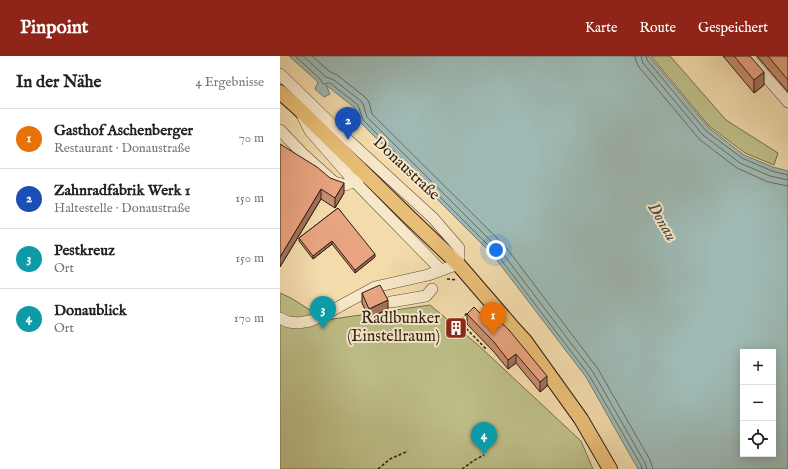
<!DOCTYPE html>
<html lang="de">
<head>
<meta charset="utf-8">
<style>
  body { margin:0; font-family:"IM FELL English",serif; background:#f6f6f6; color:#222 }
  .controls { position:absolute; right:12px; bottom:12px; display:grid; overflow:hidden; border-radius:0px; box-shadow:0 2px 10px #0003 }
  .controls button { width:36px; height:36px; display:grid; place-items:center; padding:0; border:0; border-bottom:1px solid #e0e0e0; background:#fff; color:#222; font:20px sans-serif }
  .you { position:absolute; left:216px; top:194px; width:14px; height:14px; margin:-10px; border:3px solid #fff; border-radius:50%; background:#1a73e8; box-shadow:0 0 0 6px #1a73e833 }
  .badge { display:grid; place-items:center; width:26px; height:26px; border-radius:50%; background:#8f2418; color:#fff; font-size:13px; font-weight:700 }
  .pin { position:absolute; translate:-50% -33px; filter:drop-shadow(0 1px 2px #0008) }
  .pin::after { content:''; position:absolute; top:21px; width:14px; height:12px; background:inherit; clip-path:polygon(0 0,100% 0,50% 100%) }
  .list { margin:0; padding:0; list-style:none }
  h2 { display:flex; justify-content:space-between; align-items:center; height:52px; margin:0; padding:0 16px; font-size:17px }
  h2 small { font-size:13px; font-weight:400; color:#767676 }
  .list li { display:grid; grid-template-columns:26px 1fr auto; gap:12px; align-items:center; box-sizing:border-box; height:60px; padding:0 16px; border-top:1px solid #e0e0e0 }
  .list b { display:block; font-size:15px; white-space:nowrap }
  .list p { margin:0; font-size:13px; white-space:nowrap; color:#767676 }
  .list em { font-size:13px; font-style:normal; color:#767676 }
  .icon { flex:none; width:22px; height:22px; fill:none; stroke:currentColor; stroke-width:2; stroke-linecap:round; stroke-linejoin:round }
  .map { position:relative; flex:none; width:508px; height:413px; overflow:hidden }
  header { display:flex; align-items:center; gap:24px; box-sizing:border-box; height:56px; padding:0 20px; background:#8f2418; color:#fff }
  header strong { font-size:19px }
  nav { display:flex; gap:22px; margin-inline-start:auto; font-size:14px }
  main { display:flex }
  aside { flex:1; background:#fff }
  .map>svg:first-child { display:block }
  .green { fill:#bebf88; stroke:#766e50 }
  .water { fill:#9eb9b3; stroke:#727b75; fill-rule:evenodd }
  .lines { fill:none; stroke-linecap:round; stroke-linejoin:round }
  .shore { stroke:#666c66; stroke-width:1 }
  .minor-casing { stroke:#604d3d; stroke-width:12 }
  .major-casing { stroke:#2f1e18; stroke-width:16 }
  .path { stroke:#2f1e18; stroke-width:1.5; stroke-dasharray:3 2; stroke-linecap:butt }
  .minor { stroke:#f7e8c9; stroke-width:11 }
  .major { stroke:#eabe76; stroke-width:14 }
  .wall { fill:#c88d6e; stroke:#2f1e18 }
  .shaded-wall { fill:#a3735a; stroke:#2f1e18 }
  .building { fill:#e9a480; stroke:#2f1e18 }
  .labels { text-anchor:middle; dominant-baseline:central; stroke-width:4; stroke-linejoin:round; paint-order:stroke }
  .street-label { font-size:16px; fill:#2f1e18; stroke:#f7e8c9 }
  .poi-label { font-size:16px; fill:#2f1e18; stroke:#f7e8c9; text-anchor:end }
  .water-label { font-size:17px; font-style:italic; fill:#504c46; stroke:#f7e8c9 }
</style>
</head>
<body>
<header>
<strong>Pinpoint</strong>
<nav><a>Karte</a><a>Route</a><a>Gespeichert</a></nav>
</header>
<main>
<aside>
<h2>In der Nähe<small>4 Ergebnisse</small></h2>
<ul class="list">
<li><span class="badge" style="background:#e8710a">1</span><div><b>Gasthof Aschenberger</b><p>Restaurant · Donaustraße</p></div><em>70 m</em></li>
<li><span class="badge" style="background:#1a4fb4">2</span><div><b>Zahnradfabrik Werk 1</b><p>Haltestelle · Donaustraße</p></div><em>150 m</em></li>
<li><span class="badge" style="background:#0f9aa8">3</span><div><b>Pestkreuz</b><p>Ort</p></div><em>150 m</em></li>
<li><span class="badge" style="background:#0f9aa8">4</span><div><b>Donaublick</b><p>Ort</p></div><em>170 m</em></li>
</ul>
</aside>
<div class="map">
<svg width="508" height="413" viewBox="0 0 508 413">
  <rect width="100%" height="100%" fill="#f3dbac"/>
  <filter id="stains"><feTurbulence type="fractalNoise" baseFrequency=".005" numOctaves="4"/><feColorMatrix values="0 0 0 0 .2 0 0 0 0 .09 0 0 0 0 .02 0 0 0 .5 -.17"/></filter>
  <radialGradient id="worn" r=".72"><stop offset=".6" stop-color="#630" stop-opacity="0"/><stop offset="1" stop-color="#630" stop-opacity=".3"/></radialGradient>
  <path class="green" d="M371 0H390L446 64 498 97 494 109 465 97 429 70Z
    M0 237 11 242 46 264 150 249 197 288 301 385 313 413H0Z"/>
  <path class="water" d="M9 0H369L429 72 464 99 493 111 508 115V413H358L306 321 213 199 79 65 75 52 46 29 50 38 44 41 35 33 38 26ZM463 296H493V398H463Z"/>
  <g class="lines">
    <path class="shore" d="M15 0 40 23 43 28 48 27H50L78 49 83 64 216 197 309 319 361 409 362 413
      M23 0 46 21 54 24 81 45 83 48 87 61 220 194 313 316 365 407 367 413
      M32 0 49 15 57 19 85 41 89 46 92 58 225 190 318 313 370 404 373 413
      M355 0 356 5 359 11 420 84 457 112 488 126 508 130
      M361 0 362 4 363 7 423 79 460 107 490 120 508 124
      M366 0 367 4 426 75 462 102 492 115 508 119"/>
    <g class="minor-casing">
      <path id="minor" d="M468 0 508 46
        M0 18 68 84 153 162 179 192 178 208 148 219 95 231 42 260 30 265 18 267 8 266 0 262
        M23 61 30 75 74 125 161 214
        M0 74 22 97 54 126 66 129 80 122
        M111 246 146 240 152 233"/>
    </g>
    <g class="major-casing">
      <path id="major" d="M0 36 18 52 129 161 178 208 234 273 245 285 301 363 330 413"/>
    </g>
    <path class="path" d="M167 223 177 224
      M187 258H186L180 266 207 294
      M98 413 110 403 128 395
      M182 413 193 405 204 399"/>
    <use href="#minor" class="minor"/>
    <use href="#major" class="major"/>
  </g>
  <path class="wall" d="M443 0H470L484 29 474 37Z
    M477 0H508V36Z
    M0 88 64 137 55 152 41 143 0 211Z
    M58 152 95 201 75 217 52 188 33 203 19 185V182Z
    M82 237 108 253 89 262 82 247Z
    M194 251 267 330 260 336 236 307 228 313 214 296 187 268V258Z"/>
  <path class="shaded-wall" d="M484 16V29L474 37V24Z
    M64 127V137L55 152V142Z
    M41 133V143L0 211V201Z
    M52 185V188L33 203V200Z
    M95 198V201L75 217V214Z
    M108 244V253L89 262V253Z
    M236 298V307L228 313V304Z
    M267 320V330L260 336V326Z"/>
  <path class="building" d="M454 0H470L484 16 474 24Z
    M488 0H508V24Z
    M0 88 37 111 50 122 64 127 55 142 41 133 0 201Z
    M58 152 95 198 75 214 52 185 33 200 19 182Z
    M100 229 108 244 89 253 82 237Z
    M194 251 202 259 207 253 229 274 267 320 260 326 236 298 228 304 214 286 187 258Z"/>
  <defs>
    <g id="building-square" transform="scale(1.15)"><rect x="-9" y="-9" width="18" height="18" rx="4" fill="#8f2418" stroke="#f7e8c9"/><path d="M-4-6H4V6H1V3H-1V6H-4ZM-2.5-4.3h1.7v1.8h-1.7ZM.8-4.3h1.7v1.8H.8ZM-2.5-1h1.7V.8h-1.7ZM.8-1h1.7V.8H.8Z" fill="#fff"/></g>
  </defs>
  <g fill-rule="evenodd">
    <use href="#building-square" x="176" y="272"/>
  </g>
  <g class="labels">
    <g class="street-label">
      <text transform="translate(126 113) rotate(43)">Donaustraße</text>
    </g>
    <g class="poi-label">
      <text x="160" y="263">Radlbunker<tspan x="160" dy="18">(Einstellraum)</tspan></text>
    </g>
    <g class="water-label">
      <text transform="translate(382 166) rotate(59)">Donau</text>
    </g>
  </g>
  <rect width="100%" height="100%" filter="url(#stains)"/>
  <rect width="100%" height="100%" fill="url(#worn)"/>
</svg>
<div class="controls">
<button>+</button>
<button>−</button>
<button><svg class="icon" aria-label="locate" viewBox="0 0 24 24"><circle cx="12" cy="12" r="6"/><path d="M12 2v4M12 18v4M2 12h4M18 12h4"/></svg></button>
</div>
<div class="you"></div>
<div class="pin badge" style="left:213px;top:279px;background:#e8710a">1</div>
<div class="pin badge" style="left:68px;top:84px;background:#1a4fb4">2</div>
<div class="pin badge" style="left:43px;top:273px;background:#0f9aa8">3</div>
<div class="pin badge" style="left:204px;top:399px;background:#0f9aa8">4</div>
</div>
</main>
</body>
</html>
